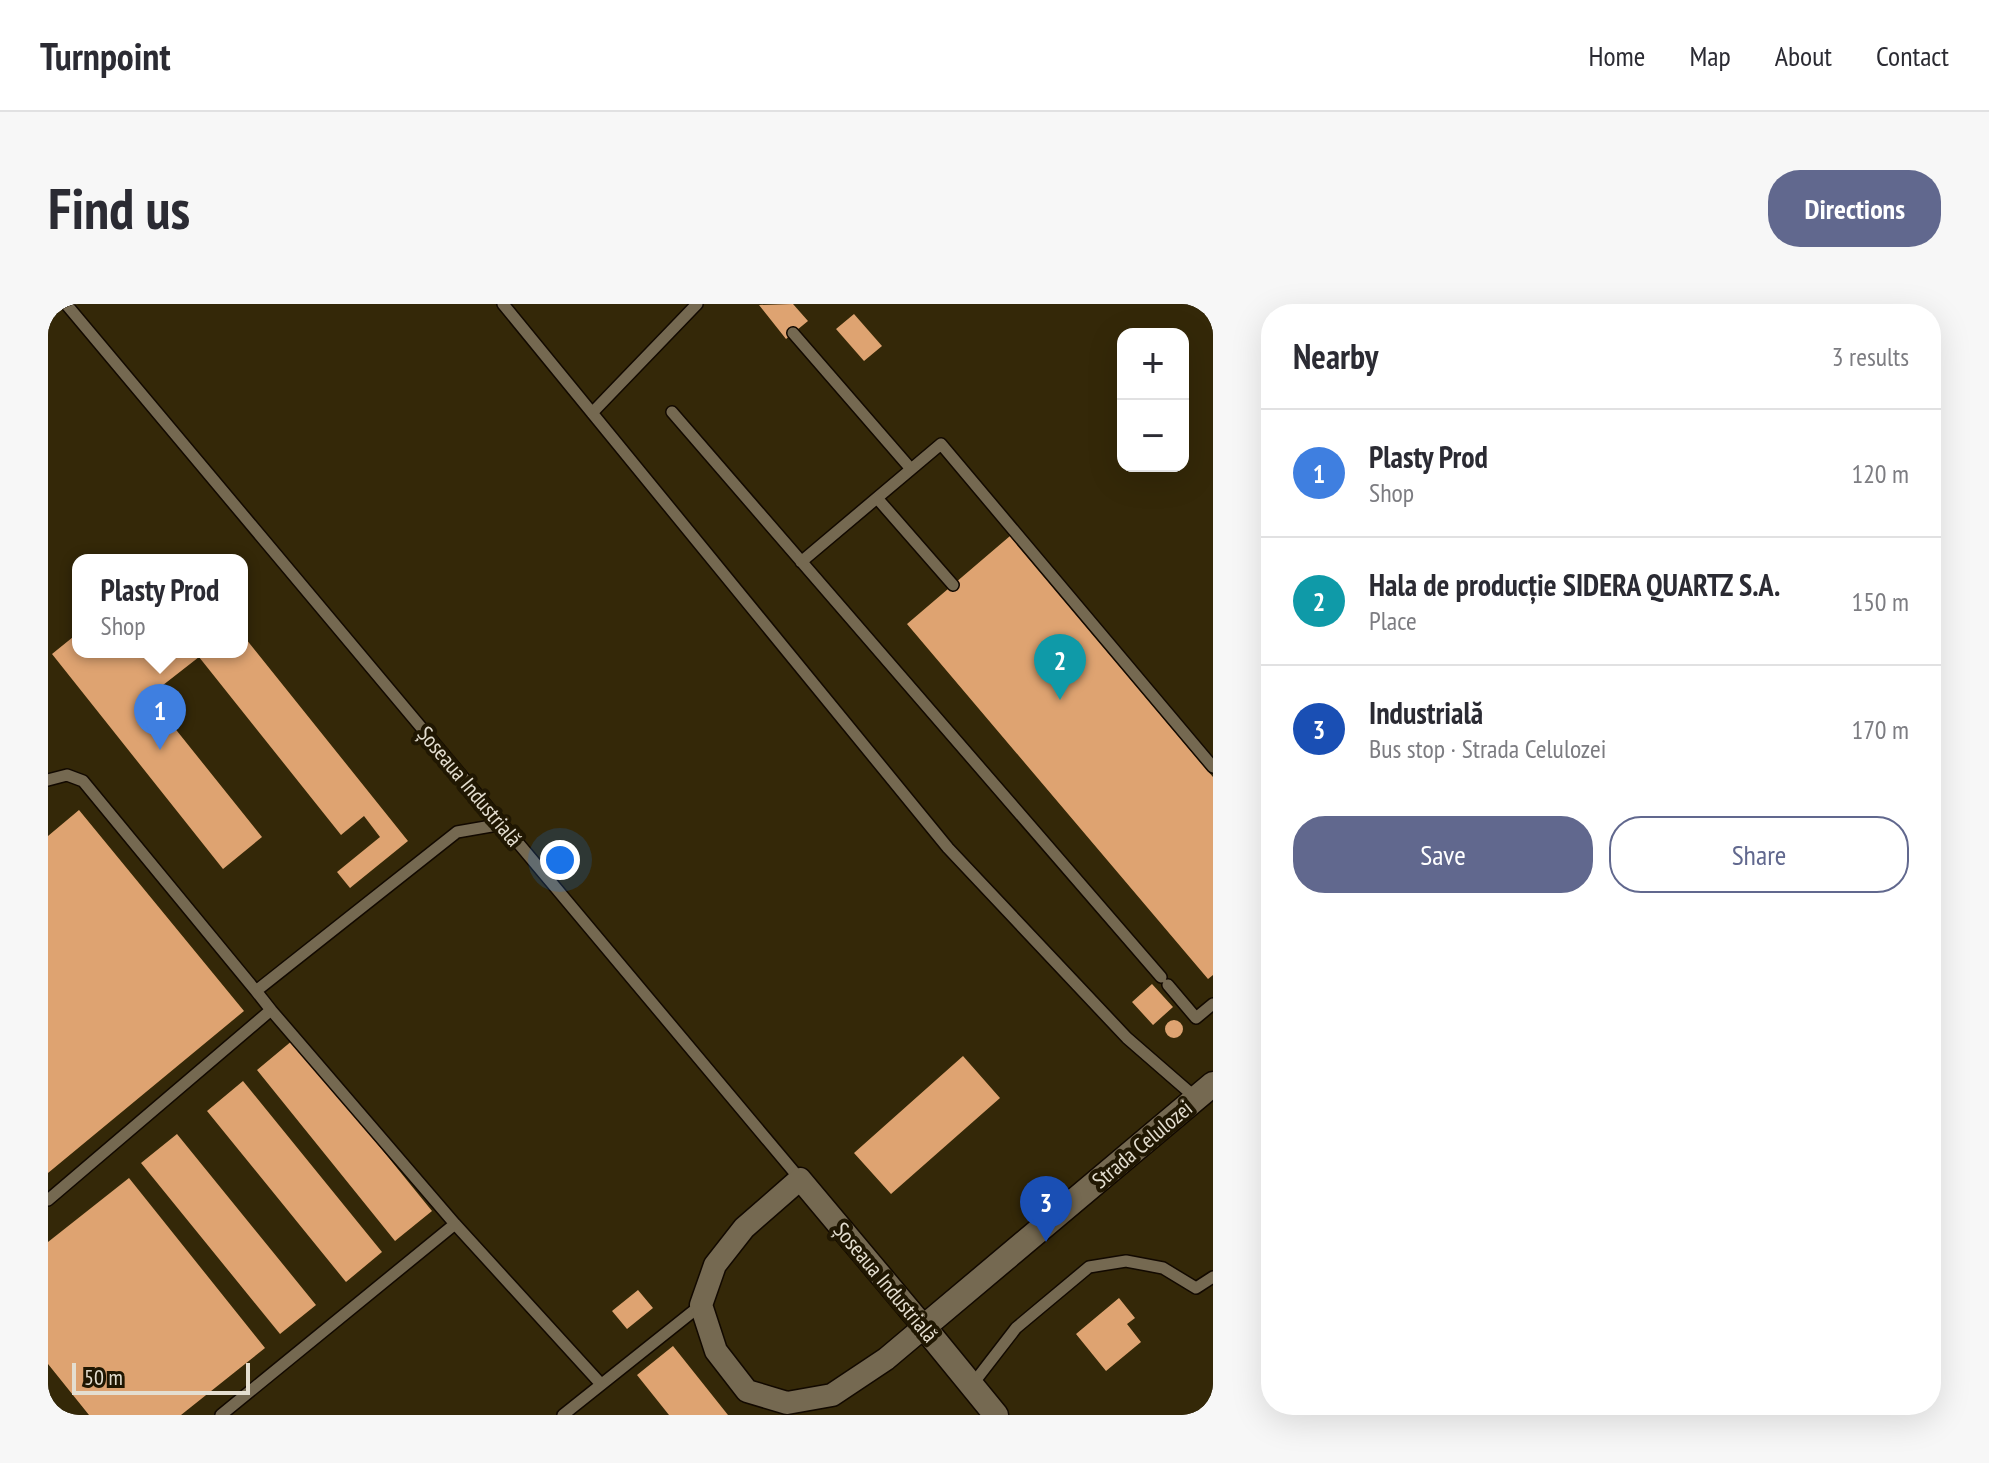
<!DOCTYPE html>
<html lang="en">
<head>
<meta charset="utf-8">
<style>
  body { margin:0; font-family:"PT Sans Narrow",sans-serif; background:#f7f7f7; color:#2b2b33 }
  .controls { position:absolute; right:24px; top:24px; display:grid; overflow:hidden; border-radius:16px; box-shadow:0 8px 32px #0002 }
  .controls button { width:72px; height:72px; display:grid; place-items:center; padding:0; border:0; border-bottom:2px solid #e1e1e2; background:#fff; color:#2b2b33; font:40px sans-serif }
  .scale { position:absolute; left:24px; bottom:20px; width:178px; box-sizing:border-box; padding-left:8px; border:4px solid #e4ded0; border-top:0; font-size:22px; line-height:28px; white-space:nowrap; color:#e4ded0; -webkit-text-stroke:6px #201702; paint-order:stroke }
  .you { position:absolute; left:512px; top:556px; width:28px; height:28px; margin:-20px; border:6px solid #fff; border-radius:50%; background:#1a73e8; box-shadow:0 0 0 12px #1a73e833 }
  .badge { display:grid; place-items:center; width:52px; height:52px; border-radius:50%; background:#61688e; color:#fff; font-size:26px; font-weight:700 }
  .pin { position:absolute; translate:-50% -66px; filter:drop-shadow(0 2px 4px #0008) }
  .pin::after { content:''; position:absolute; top:42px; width:28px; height:24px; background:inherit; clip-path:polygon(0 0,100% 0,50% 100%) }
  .popup { position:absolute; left:24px; top:250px; width:176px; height:104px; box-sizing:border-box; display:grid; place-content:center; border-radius:16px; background:#fff; filter:drop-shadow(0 2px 6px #0005); font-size:26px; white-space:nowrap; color:#7c7c81 }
  .popup b { font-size:30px; color:#2b2b33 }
  .popup::after { content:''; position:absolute; left:50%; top:100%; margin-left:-16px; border:16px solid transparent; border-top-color:#fff }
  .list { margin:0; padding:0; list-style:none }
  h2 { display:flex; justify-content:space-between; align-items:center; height:104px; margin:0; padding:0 32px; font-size:34px }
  h2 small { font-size:26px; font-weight:400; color:#7c7c81 }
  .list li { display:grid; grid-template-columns:52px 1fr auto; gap:24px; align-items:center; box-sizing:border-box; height:128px; padding:0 32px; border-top:2px solid #e1e1e2 }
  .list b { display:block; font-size:30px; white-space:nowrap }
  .list p { margin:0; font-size:26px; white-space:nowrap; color:#7c7c81 }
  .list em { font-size:26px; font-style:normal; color:#7c7c81 }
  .actions { display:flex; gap:16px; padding:24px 32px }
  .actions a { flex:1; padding:18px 0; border:2px solid #61688e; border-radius:32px; text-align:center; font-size:28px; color:#61688e }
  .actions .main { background:#61688e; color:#fff }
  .map { position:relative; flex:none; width:1165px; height:1111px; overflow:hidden; border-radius:32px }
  header { display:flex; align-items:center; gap:48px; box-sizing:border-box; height:112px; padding:0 40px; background:#fff; border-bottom:2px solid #e1e1e2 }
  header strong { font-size:38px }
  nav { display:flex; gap:44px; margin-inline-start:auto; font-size:28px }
  .intro { display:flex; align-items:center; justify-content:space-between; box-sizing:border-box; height:192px; padding:0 48px }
  h1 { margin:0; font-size:56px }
  .button { padding:20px 36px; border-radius:32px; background:#61688e; color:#fff; font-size:28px; font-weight:700 }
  main { display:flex; gap:48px; padding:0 48px }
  aside { flex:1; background:#fff; border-radius:32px; box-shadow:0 8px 32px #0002 }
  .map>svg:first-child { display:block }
  .built { fill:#342808; fill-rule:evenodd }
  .building { fill:#dea371 }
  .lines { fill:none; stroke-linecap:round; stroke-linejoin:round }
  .lane-casing { stroke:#120900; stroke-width:14 }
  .street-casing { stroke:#120900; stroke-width:25 }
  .secondary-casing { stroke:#120900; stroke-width:27 }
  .lane { stroke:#756951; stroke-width:11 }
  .street { stroke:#756951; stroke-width:22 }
  .secondary { stroke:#756951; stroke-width:24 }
  .labels { text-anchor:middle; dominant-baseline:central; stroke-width:8; stroke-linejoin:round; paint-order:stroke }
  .street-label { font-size:22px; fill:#e4ded0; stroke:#201702 }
</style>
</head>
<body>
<header>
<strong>Turnpoint</strong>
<nav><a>Home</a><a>Map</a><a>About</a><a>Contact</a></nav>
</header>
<div class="intro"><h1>Find us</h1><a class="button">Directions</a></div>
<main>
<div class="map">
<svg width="1165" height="1111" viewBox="0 0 1165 1111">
  <rect width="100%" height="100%" fill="#2a2009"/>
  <path class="built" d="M0 0H1165V1111H0ZM1075 30H1135V162H1075ZM30 256H194V348H30Z"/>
  <path class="building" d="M745 0 760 17 738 35 711 1Z
    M806 10 834 42 816 57 788 25Z
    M962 232 1165 473V671L1160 675 859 320Z
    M30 329V348H194V330L360 537 302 584 289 568 332 533 316 512 293 531 151 353 101 392 214 533 175 565 4 350Z
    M31 506 196 707 0 869V532Z
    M1104 680 1125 703 1105 721 1084 698Z
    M1117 725a9 9 0 1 1 18 0a9 9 0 1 1-18 0Z
    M245 736 384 907 347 937 209 766Z
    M915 752 952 794 843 890 806 849Z
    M195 777 334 948 298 978 159 807Z
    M129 830 268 1001 232 1030 93 859Z
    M81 874 217 1044 133 1111H41L0 1060V938Z
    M590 986 605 1004 579 1025 564 1007Z
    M1071 994 1087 1014 1079 1020 1093 1038 1058 1067 1028 1030Z
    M625 1042 680 1111H621L589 1071Z"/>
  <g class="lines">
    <g class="lane-casing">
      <path id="lane" d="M18 0 752 875
        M455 0 900 544 1079 734 1148 794
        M745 29 863 165
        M624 108 1113 673
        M544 109 649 0
        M829 194 905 281
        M753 258 893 140 1165 463
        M0 476 19 471 35 477 208 687
        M1120 681 1148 714 1165 700
        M223 706 407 920 552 1079
        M0 896 223 706 208 687 409 528 455 520
        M924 1081 968 1024 1041 963 1078 957 1115 964 1148 984 1165 973
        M173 1111 407 920
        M515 1111 653 1001"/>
    </g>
    <g class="street-casing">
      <path id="street" d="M752 875 876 1023 838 1055 784 1091 739 1099 699 1087 668 1047 653 1001 667 961 696 924Z"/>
    </g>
    <g class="secondary-casing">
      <path id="secondary" d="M948 1111 876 1023 1165 780"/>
    </g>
    <use href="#lane" class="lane"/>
    <use href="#street" class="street"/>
    <use href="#secondary" class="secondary"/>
  </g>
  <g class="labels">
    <g class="street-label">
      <text transform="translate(422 482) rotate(50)">Șoseaua Industrială</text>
      <text transform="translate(1094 840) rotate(-40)">Strada Celulozei</text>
      <text transform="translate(838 978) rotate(50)">Șoseaua Industrială</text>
    </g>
  </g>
</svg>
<div class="controls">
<button>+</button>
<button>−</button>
</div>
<div class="scale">50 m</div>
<div class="you"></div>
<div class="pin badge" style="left:112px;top:446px;background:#3f7fe0">1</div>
<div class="popup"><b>Plasty Prod</b>Shop</div>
<div class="pin badge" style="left:1012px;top:396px;background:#0f9aa8">2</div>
<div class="pin badge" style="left:998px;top:938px;background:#1a4fb4">3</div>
</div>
<aside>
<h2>Nearby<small>3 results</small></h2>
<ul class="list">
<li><span class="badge" style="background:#3f7fe0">1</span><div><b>Plasty Prod</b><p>Shop</p></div><em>120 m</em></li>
<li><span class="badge" style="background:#0f9aa8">2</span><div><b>Hala de producție SIDERA QUARTZ S.A.</b><p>Place</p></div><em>150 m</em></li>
<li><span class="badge" style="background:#1a4fb4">3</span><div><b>Industrială</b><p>Bus stop · Strada Celulozei</p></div><em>170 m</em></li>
</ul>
<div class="actions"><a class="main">Save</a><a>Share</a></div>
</aside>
</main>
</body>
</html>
